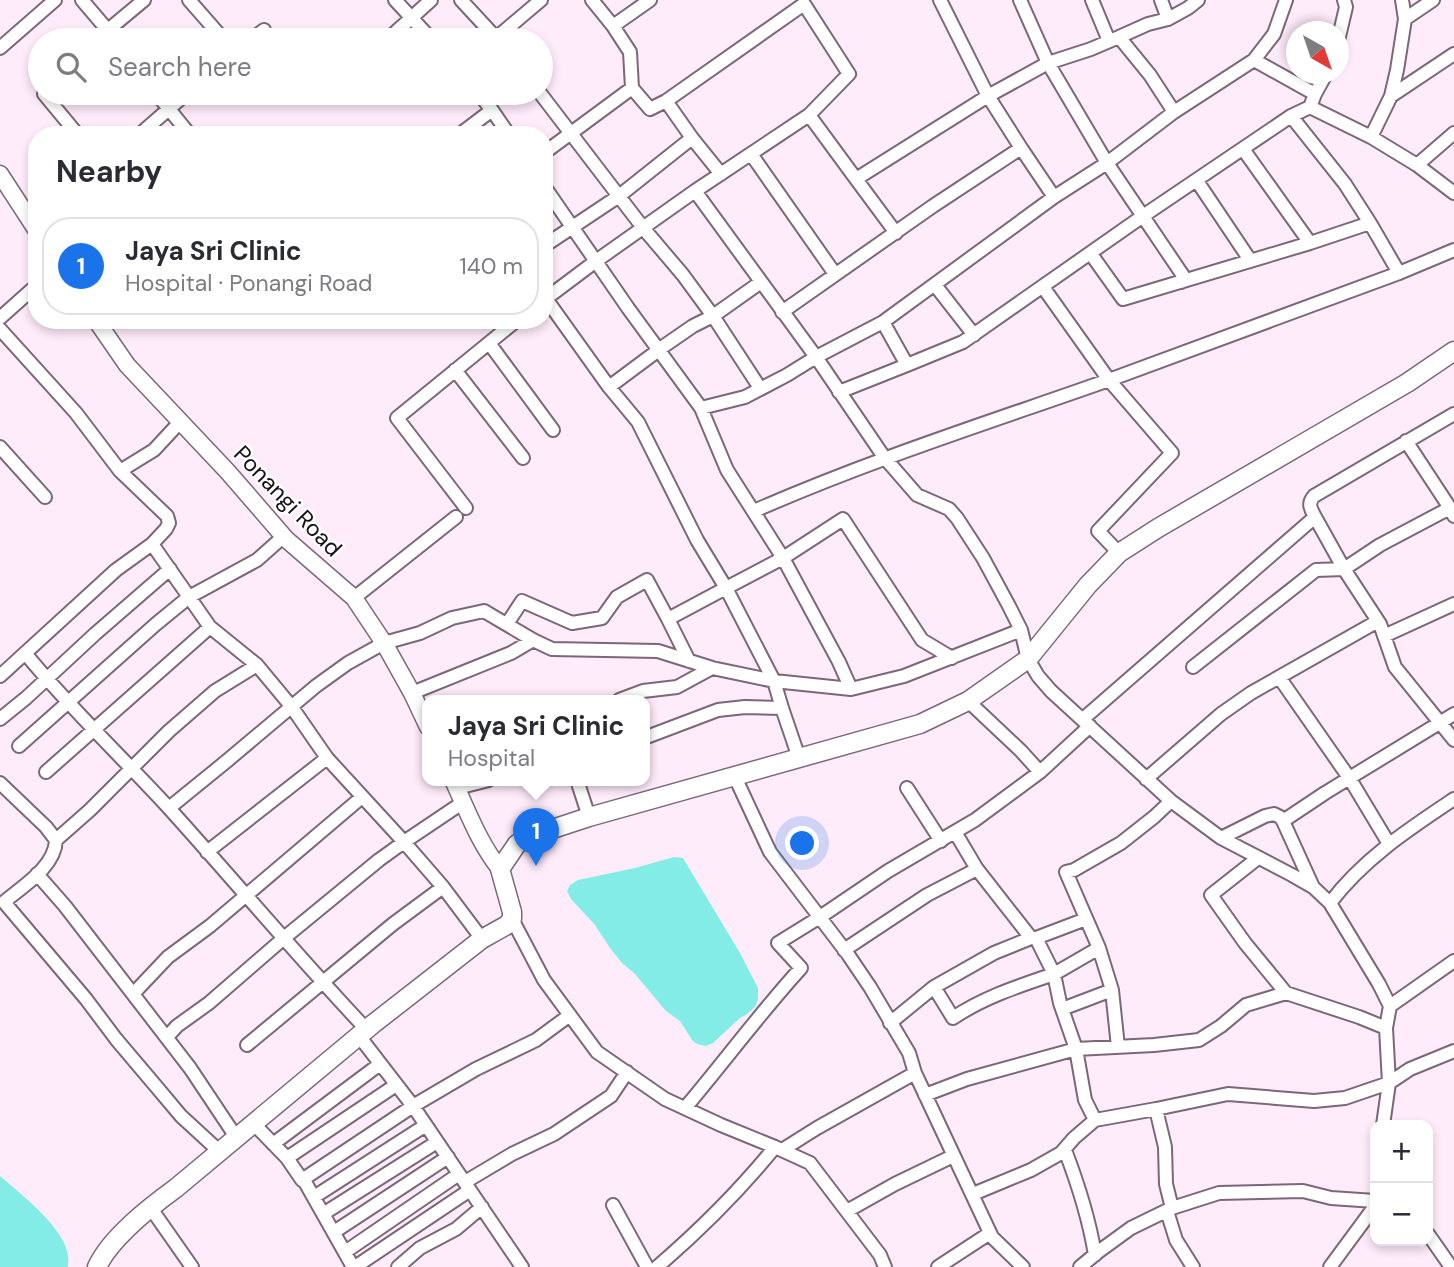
<!DOCTYPE html>
<html lang="en">
<head>
<meta charset="utf-8">
<style>
  body { margin:0; font-family:"DM Sans",sans-serif; background:#f7f7f7; color:#2b2b33 }
  .controls { position:absolute; right:21px; bottom:21px; display:grid; overflow:hidden; border-radius:14px; box-shadow:0 4px 10px #0003 }
  .controls button { width:63px; height:63px; display:grid; place-items:center; padding:0; border:0; border-bottom:2px solid #e1e1e2; background:#fff; color:#2b2b33; font:35px sans-serif }
  .compass { position:absolute; left:1286px; top:21px; width:63px; height:63px; border-radius:50%; background:#fff; box-shadow:0 4px 10px #0003; rotate:140deg }
  .you { position:absolute; left:803px; top:844px; width:24px; height:24px; margin:-18px; border:5px solid #fff; border-radius:50%; background:#1a73e8; box-shadow:0 0 0 10px #1a73e833 }
  .badge { display:grid; place-items:center; width:46px; height:46px; border-radius:50%; background:#1a73e8; color:#fff; font-size:23px; font-weight:700 }
  .pin { position:absolute; translate:-50% -58px; filter:drop-shadow(0 2px 4px #0008) }
  .pin::after { content:''; position:absolute; top:37px; width:24px; height:21px; background:inherit; clip-path:polygon(0 0,100% 0,50% 100%) }
  .popup { position:absolute; left:422px; top:695px; width:228px; height:91px; box-sizing:border-box; display:grid; place-content:center; border-radius:14px; background:#fff; filter:drop-shadow(0 2px 5px #0005); font-size:23px; white-space:nowrap; color:#7c7c81 }
  .popup b { font-size:26px; color:#2b2b33 }
  .popup::after { content:''; position:absolute; left:50%; top:100%; margin-left:-14px; border:14px solid transparent; border-top-color:#fff }
  .list { margin:0; padding:0; list-style:none }
  h2 { display:flex; justify-content:space-between; align-items:center; height:91px; margin:0; padding:0 28px; font-size:30px }
  h2 small { font-size:23px; font-weight:400; color:#7c7c81 }
  .list li { display:grid; grid-template-columns:46px 1fr auto; gap:21px; align-items:center; box-sizing:border-box; height:98px; margin:0 14px 14px; padding:0 14px; border:2px solid #e1e1e2; border-radius:28px }
  .list b { display:block; font-size:26px; white-space:nowrap }
  .list p { margin:0; font-size:23px; white-space:nowrap; color:#7c7c81 }
  .list em { font-size:23px; font-style:normal; color:#7c7c81 }
  .icon { flex:none; width:38px; height:38px; fill:none; stroke:currentColor; stroke-width:2; stroke-linecap:round; stroke-linejoin:round }
  .map { position:relative; flex:none; width:1454px; height:1267px; overflow:hidden }
  .search { position:absolute; background:#fff; box-shadow:0 4px 10px #0003; left:28px; top:28px; width:525px; height:77px; display:flex; align-items:center; gap:18px; box-sizing:border-box; padding:0 24px; border-radius:38px; color:#7c7c81; font-size:26px }
  .panel { position:absolute; background:#fff; box-shadow:0 4px 10px #0003; left:28px; top:126px; width:525px; height:203px; border-radius:28px }
  .map>svg:first-child { display:block }
  .water { fill:#84ece6 }
  .lines { fill:none; stroke-linecap:round; stroke-linejoin:round }
  .minor-casing { stroke:#7b6777; stroke-width:16 }
  .tertiary-casing { stroke:#7b6777; stroke-width:19 }
  .secondary-casing { stroke:#7b6777; stroke-width:21 }
  .minor { stroke:#fff; stroke-width:12 }
  .tertiary { stroke:#fff; stroke-width:16 }
  .secondary { stroke:#fff; stroke-width:18 }
  .labels { text-anchor:middle; dominant-baseline:central; stroke-width:5; stroke-linejoin:round; paint-order:stroke }
  .street-label { font-size:23px; fill:#171016; stroke:#fff }
</style>
</head>
<body>
<div class="map">
<svg width="1454" height="1267" viewBox="0 0 1454 1267">
  <rect width="100%" height="100%" fill="#ffecfb"/>
  <path class="water" d="M674 857 683 858 740 953 758 988V1000L755 1007 746 1015 740 1018 713 1043 706 1046 697 1044 692 1040 680 1021 666 1011 635 974 622 963 610 948 595 925 571 899 567 891 570 885 578 880 635 868Z
    M0 1176C20 1193 66 1229 68 1256 69 1259 68 1263 68 1267H0Z"/>
  <g class="lines">
    <g class="minor-casing">
      <path id="minor" d="M82 0 116 40
        M189 0 224 40
        M395 0 432 40
        M461 0 498 40
        M592 0 613 26 630 52 632 88
        M940 0 988 96 1048 63 1091 49 1119 37 1150 75 1174 112
        M1020 0 1048 63 1107 163 1054 197 883 322 816 357 884 457 917 495 949 509 957 518 983 558 1009 606 1021 630 1028 659 1038 676 1051 691 1171 801 1221 838 1292 875 1313 887 1330 903 1379 984 1390 1006 1386 1028 1389 1083 1383 1125
        M1092 0 1109 41
        M1161 0 1168 19
        M1405 19 1433 0
        M613 26 650 0
        M108 30 144 0
        M1119 37 1148 24 1168 19 1188 8 1198 0
        M496 38 541 0
        M251 40 264 30
        M387 40 431 0
        M1338 41 1346 7 1344 0
        M0 48 55 0
        M156 93 190 135
        M478 93 492 110 509 135
        M540 93 644 229 683 275 713 316 760 388
        M44 94 78 135
        M1315 94 1326 74
        M1391 96 1454 54
        M666 101 804 4 849 74 809 115
        M1310 107 1371 137 1417 165 1454 193
        M139 135 187 93
        M459 135 492 110
        M1371 137 1391 96 1397 70 1405 19 1402 0
        M1243 149 1310 243
        M544 153 632 88 650 109 666 101 692 138
        M751 154 835 274
        M1417 165 1454 133
        M1197 181 1250 260
        M544 186 628 308 701 408 727 470 783 558 843 519 922 640 952 658
        M695 191 809 115 856 179
        M896 233 856 179 988 96 1021 148
        M544 246 619 196 692 138 721 174
        M1091 254 1123 299 1310 243 1370 223
        M1399 273 1454 250
        M1181 282 1186 280 1107 163 1174 112 1254 60 1274 34 1286 0
        M935 285 974 335
        M1043 287 1109 380 1399 273 1370 223 1345 184 1291 116
        M544 296 609 387 664 346 693 326 713 316 761 282
        M544 300 596 261 695 191 816 357 787 375 745 397 701 408
        M782 312 933 206 1021 148 1054 197
        M0 318 37 285
        M0 329 76 413 120 471
        M489 343 553 430
        M907 365 963 342 1143 216 1291 116 1310 107 1315 94 1254 60
        M455 370 523 458
        M609 387 638 422 697 540 726 588 783 558 839 662 851 689
        M839 392 907 365 883 322
        M1406 441 1450 508
        M0 447 45 497
        M466 508 397 418 517 320
        M754 511C870 460 990 422 1109 380L1172 453 1098 531 1119 553
        M1315 517C1311 509 1307 504 1314 496L1454 414
        M152 544 166 529 169 523 167 516 120 471 154 450 180 422
        M354 598 456 517
        M668 619 689 661
        M1378 621 1380 624 1395 667 1454 740
        M507 624 522 601 572 623 602 618 617 597 647 580 668 619 726 588 774 681 851 689 904 676 1021 630
        M1384 636 1454 604
        M533 640 552 649 658 651 712 668
        M25 653C69 707 120 755 167 806 234 880 298 957 367 1030
        M1193 667 1316 570 1344 569 1380 545 1450 508 1454 516
        M0 676 116 570 152 544 210 627 257 665 291 706 327 758 404 842 443 887 482 939
        M1279 677 1350 779 1389 844
        M619 700 643 691 677 687 712 668 774 681 782 708 745 707 718 710 644 738
        M968 701 1021 751 1040 772
        M782 708 799 758
        M0 719 26 698 95 634 170 569
        M1083 719 1315 517 1344 569 1378 621 1251 693 1221 714 1146 779
        M19 746 156 624 189 597 257 560 284 536
        M46 772 210 627
        M735 777 770 852 847 953 870 987 909 1053 915 1073 992 1237 1023 1267
        M577 780 589 817
        M0 783 46 827 56 840C55 867 23 886 4 902L86 999 116 1039 160 1091 181 1116 219 1151
        M457 788 489 780
        M907 788 941 841
        M169 808 228 760 316 686 348 663 384 643 420 633 452 618 484 611 533 640 511 653 412 693
        M1283 821 1325 793 1454 714
        M955 832 977 869 1031 938H1036L1086 919
        M1221 838 1265 816 1274 814 1280 817 1283 821 1313 887
        M56 840 90 810 169 731 215 691 257 665
        M207 852 327 758
        M1258 858 1211 895 1245 943 1286 993
        M37 874 65 906 190 1068 236 1137
        M1330 903C1363 859 1409 829 1454 799
        M512 919 544 980 597 1052 665 1099 721 1125 775 1147 810 1163 880 1255 885 1267
        M1036 938 1054 974 1099 948 1112 990 1118 1047
        M1099 948 1066 872 1074 870 1121 843 1154 817 1171 801
        M844 950 927 895 977 869
        M934 987 994 953 1031 938
        M133 994 168 957 210 926 362 797
        M1390 1006 1454 961
        M1062 1009 1112 990
        M890 1023 934 987 953 1018C984 997 1019 986 1054 974L1060 1003 1076 1049 1085 1100 1095 1120
        M359 1036 413 1106 522 1267
        M167 1037 177 1026 209 1003 284 938 379 860 404 842 462 803
        M247 1045 393 924 443 887
        M925 1095 967 1079 1076 1049 1154 1045 1199 1040 1221 1026 1246 1005 1286 993 1359 1017 1386 1028
        M685 1108C724 1062 760 1013 801 968L778 943 820 917 888 871 975 820 1040 772 1090 726
        M253 1123 287 1158 396 1085
        M273 1144 380 1064
        M782 1150 817 1128 915 1073
        M1065 1150C1078 1184 1089 1218 1095 1255
        M287 1158 302 1180
        M465 1182 512 1154 554 1134 611 1096 627 1072
        M973 1194 1031 1170 1061 1153 1074 1138 1095 1120 1156 1109
        M314 1197 426 1125
        M613 1205 647 1267
        M150 1207 192 1267
        M1172 1208 1219 1193 1303 1191 1331 1198 1375 1201
        M847 1211 895 1184 953 1156
        M1167 1211 1176 1240 1193 1267
        M323 1214 437 1142
        M334 1232 448 1157
        M1428 1234 1451 1267
        M345 1252 459 1174
        M353 1267 305 1182 302 1180 413 1106 476 1069 536 1040 570 1015
        M355 1267 470 1190
        M398 1267 420 1248 456 1229 482 1207
        M657 1267C700 1230 740 1190 775 1147
        M938 1267 990 1233
        M1080 1267 1098 1252 1131 1228 1172 1208 1166 1184 1165 1147 1156 1109 1228 1094 1314 1101 1345 1098 1389 1083 1410 1069 1454 1051
        M1330 1267 1375 1206"/>
    </g>
    <g class="tertiary-casing">
      <path id="tertiary" d="M0 174 37 231
        M96 320 127 365 228 472 286 539 354 598 384 643 412 693 428 727
        M453 780C467 810 479 843 500 869"/>
    </g>
    <g class="secondary-casing">
      <path id="secondary" d="M97 1267C111 1237 150 1207 176 1188L373 1024 482 939 507 925 512 919V912L500 869 517 844 531 836 589 817 920 724 968 701 1028 659 1088 585 1119 553 1158 528 1407 383 1454 351"/>
    </g>
    <use href="#minor" class="minor"/>
    <use href="#tertiary" class="tertiary"/>
    <use href="#secondary" class="secondary"/>
  </g>
  <g class="labels">
    <g class="street-label">
      <text transform="translate(288 501) rotate(46)">Ponangi Road</text>
    </g>
  </g>
</svg>
<div class="controls">
<button>+</button>
<button>−</button>
</div>
<svg class="compass" viewBox="-18 -18 36 36"><path d="M0-13l5 13h-10z" fill="#e53935"/><path d="M0 13l5-13h-10z" fill="#7c7c81"/></svg>
<div class="you"></div>
<div class="pin badge" style="left:536px;top:866px">1</div>
<div class="popup"><b>Jaya Sri Clinic</b>Hospital</div>
<div class="search"><svg class="icon" aria-label="search" viewBox="0 0 24 24"><circle cx="10" cy="10" r="6"/><path d="M15 15l6 6"/></svg>Search here</div>
<section class="panel">
<h2>Nearby<small></small></h2>
<ul class="list">
<li><span class="badge">1</span><div><b>Jaya Sri Clinic</b><p>Hospital · Ponangi Road</p></div><em>140 m</em></li>
</ul>
</section>
</div>
</body>
</html>
